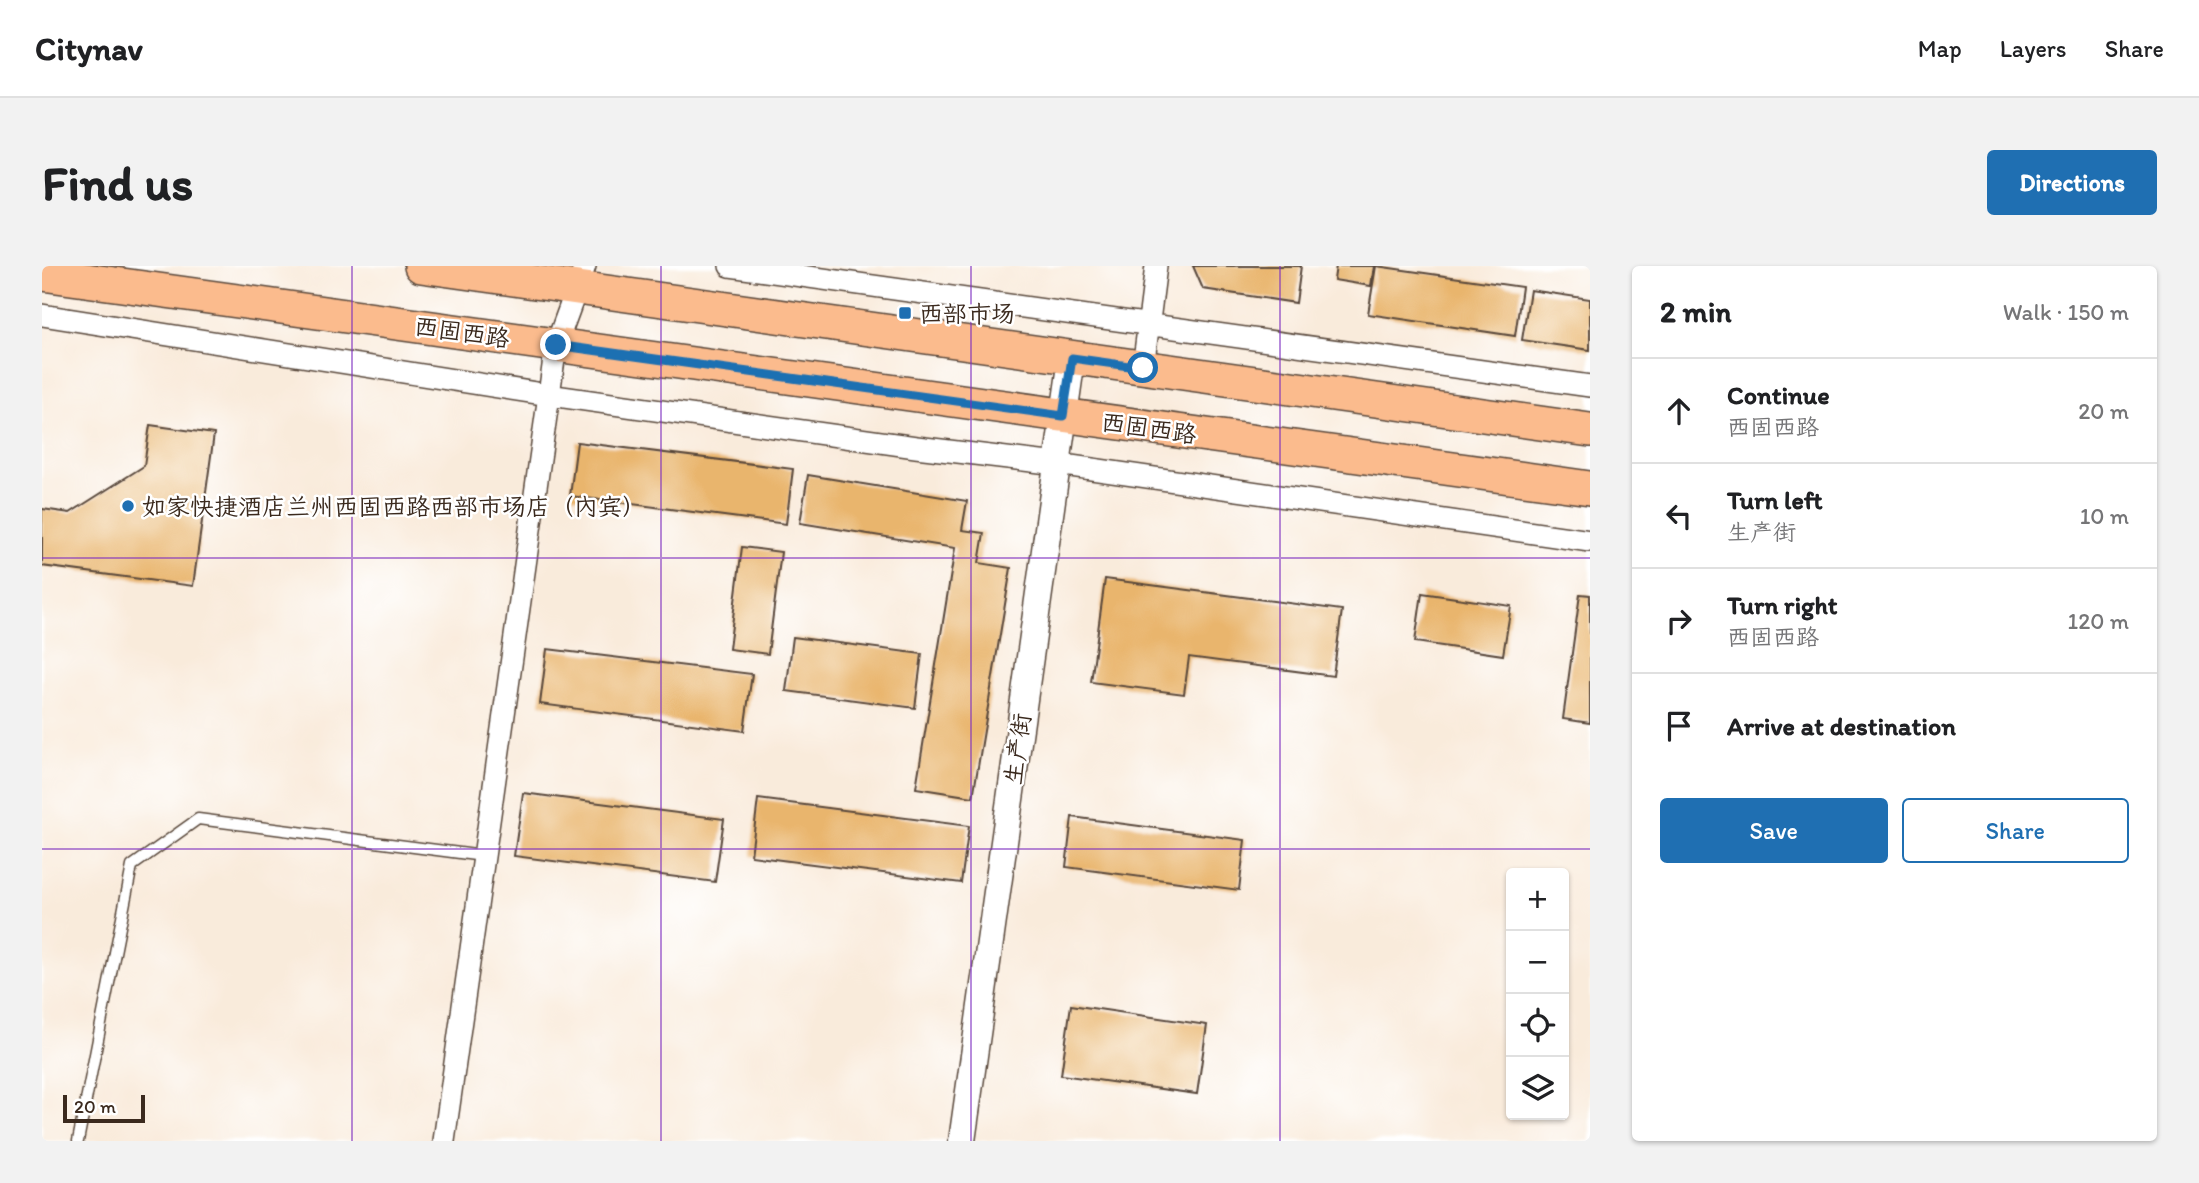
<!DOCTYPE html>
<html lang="en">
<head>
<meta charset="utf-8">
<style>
  body { margin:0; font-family:Itim,"LXGW WenKai TC",sans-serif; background:#f2f2f2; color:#202124 }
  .controls { position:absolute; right:21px; bottom:21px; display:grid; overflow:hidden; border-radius:7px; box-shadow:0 2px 5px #0004 }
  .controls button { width:63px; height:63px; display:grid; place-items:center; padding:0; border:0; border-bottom:2px solid #e0e0e0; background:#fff; color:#202124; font:35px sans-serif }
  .scale { position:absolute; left:21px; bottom:18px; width:82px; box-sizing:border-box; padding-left:7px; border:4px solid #3b2a1e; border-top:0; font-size:19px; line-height:24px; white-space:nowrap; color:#3b2a1e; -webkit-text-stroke:5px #fff; paint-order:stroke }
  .stop { position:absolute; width:21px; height:21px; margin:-16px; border:5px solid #1f6fb2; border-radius:50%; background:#fff }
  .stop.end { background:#1f6fb2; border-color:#fff; box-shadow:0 2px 7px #0008 }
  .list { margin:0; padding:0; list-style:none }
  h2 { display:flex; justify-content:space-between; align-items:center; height:91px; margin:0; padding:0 28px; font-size:30px }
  h2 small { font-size:23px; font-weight:400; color:#757577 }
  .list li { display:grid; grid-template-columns:46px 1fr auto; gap:21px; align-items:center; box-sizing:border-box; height:105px; padding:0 28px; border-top:2px solid #e0e0e0 }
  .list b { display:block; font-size:26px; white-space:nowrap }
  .list p { margin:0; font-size:23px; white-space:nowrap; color:#757577 }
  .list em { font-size:23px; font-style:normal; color:#757577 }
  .actions { display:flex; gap:14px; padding:21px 28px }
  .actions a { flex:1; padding:16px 0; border:2px solid #1f6fb2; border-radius:7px; text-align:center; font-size:24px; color:#1f6fb2 }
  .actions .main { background:#1f6fb2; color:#fff }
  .icon { flex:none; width:38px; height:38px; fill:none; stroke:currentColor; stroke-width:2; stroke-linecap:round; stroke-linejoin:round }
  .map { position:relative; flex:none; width:1548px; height:875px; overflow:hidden; border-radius:7px }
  header { display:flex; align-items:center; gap:42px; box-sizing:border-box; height:98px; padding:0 35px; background:#fff; border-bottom:2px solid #e0e0e0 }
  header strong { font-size:33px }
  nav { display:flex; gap:38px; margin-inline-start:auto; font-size:24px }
  .intro { display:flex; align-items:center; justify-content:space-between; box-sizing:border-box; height:168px; padding:0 42px }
  h1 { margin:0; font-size:49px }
  .button { padding:18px 32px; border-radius:7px; background:#1f6fb2; color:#fff; font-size:24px; font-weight:700 }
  main { display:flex; gap:42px; padding:0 42px }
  aside { flex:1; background:#fff; border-radius:7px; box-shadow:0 2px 5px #0004 }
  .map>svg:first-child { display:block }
  .building { fill:#e9b56d }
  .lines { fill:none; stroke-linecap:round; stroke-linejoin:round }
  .service-casing { stroke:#58473a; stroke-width:13 }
  .minor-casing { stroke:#58473a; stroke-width:24 }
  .tertiary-casing { stroke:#58473a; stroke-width:29 }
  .primary-casing { stroke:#58473a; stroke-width:36 }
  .service { stroke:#fff; stroke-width:10 }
  .minor { stroke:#fff; stroke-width:21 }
  .tertiary { stroke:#fff; stroke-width:26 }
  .primary { stroke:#fbbb8d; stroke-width:33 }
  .route { stroke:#1f6fb2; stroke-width:9 }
  .grid { fill:none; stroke:#7b2cbf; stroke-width:2; stroke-opacity:0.55 }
  .poi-dot { fill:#1f6fb2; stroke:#fff; stroke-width:2.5 }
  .labels { text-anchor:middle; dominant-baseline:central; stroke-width:5; stroke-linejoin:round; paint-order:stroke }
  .poi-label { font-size:24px; fill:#3b2a1e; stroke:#fff; text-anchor:start }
  .street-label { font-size:24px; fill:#3b2a1e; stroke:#fff }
</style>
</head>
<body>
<header>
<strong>Citynav</strong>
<nav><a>Map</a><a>Layers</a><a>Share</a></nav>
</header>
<div class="intro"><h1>Find us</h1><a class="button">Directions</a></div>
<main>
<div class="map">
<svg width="1548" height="875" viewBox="0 0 1548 875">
  <rect width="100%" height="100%" fill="#fff"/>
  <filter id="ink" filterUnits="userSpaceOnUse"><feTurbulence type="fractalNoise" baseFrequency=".0143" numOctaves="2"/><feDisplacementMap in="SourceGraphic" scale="14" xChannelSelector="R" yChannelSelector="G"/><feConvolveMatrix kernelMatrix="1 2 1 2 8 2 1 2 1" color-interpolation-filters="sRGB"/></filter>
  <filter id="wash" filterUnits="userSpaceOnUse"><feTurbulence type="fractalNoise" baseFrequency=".00686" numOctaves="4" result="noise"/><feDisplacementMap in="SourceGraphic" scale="28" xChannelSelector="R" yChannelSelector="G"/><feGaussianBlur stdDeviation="1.57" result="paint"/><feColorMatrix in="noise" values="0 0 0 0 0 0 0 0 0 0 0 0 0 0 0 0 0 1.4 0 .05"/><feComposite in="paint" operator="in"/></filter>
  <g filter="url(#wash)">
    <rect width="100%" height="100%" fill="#f9ebdb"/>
    <g id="blocks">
      <path class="building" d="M1151 0H1259L1254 37 1161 23Z
        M1294 0H1332L1329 20 1292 14Z
        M1334 0 1480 21 1473 70 1326 48Z
        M1488 24 1548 33V84L1480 74Z
        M108 159 172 168 151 320 0 300V243L28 247 102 200Z
        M535 176 751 203 744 258 528 230Z
        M766 209 925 235 920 264 942 267 937 297 969 302 931 531 874 522 913 282 758 257Z
        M700 281 739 286 726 388 687 383Z
        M1063 313 1300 344 1291 410 1147 391 1142 428 1049 416Z
        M1380 327 1469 340 1461 389 1373 376Z
        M1538 328 1548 329V457L1521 453Z
        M751 371 880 388 873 442 744 425Z
        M505 383 710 408 702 465 498 438Z
        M481 527 682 553 673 616 472 590Z
        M716 533 927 560 919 617 709 590Z
        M1030 551 1203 574 1197 624 1024 601Z
        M1029 739 1165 759 1155 828 1019 809Z"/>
    </g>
  </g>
  <g filter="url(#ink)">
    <use href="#blocks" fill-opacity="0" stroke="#58473a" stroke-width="2"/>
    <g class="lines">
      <g class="service-casing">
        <path id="service" d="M36 875 90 600 156 553 441 590"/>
      </g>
      <g class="minor-casing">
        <path id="minor" d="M688 0 1548 120
          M0 49 507 129 874 181 1015 198 1548 275
          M1101 102 1114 0
          M402 875 514 79 543 0"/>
      </g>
      <g class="tertiary-casing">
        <path id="tertiary" d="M920 875 1030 92"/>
      </g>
      <g class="primary-casing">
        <path id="primary" d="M379 0 1548 164
          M0 8 1548 222"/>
      </g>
      <use href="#service" class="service"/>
      <use href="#minor" class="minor"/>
      <use href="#tertiary" class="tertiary"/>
      <use href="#primary" class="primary"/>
    </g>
  </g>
  <g class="lines" filter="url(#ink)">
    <path class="route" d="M514 79 1021 150 1030 92 1101 102"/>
  </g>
  <path class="grid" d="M310 0V875M619 0V875M929 0V875M1238 0V875M0 292H1548M0 583H1548"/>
  <g class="poi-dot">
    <rect x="856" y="40" width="14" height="14" rx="3.5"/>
    <circle cx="86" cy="240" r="7"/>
  </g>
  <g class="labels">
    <g class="poi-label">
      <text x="877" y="47">西部市场</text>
      <text x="100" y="240">如家快捷酒店兰州西固西路西部市场店（内宾）</text>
    </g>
    <g class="street-label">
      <text transform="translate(420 66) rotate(8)">西固西路</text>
      <text transform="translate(1107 162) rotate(8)">西固西路</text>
      <text transform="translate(975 483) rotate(-82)">生产街</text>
    </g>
  </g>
</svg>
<div class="controls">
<button>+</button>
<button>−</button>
<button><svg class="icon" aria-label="locate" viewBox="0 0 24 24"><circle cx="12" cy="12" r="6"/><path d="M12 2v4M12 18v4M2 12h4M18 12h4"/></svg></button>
<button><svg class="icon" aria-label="layers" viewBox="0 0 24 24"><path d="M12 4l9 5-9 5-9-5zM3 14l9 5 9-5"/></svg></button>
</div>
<div class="scale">20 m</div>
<div class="stop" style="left:1101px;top:102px"></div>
<div class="stop end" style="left:514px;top:79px"></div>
</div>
<aside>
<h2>2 min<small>Walk · 150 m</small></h2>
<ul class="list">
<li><svg class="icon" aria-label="ahead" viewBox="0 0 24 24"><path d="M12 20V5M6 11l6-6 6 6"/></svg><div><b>Continue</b><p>西固西路</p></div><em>20 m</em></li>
<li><svg class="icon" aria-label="left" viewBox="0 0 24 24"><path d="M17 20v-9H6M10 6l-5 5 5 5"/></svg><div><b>Turn left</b><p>生产街</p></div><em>10 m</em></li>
<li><svg class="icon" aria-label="right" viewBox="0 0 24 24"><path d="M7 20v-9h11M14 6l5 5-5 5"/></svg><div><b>Turn right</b><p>西固西路</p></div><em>120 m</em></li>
<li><svg class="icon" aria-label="arrive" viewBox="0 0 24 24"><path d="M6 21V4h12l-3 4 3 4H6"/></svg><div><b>Arrive at destination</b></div></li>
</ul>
<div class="actions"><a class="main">Save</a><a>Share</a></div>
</aside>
</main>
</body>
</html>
